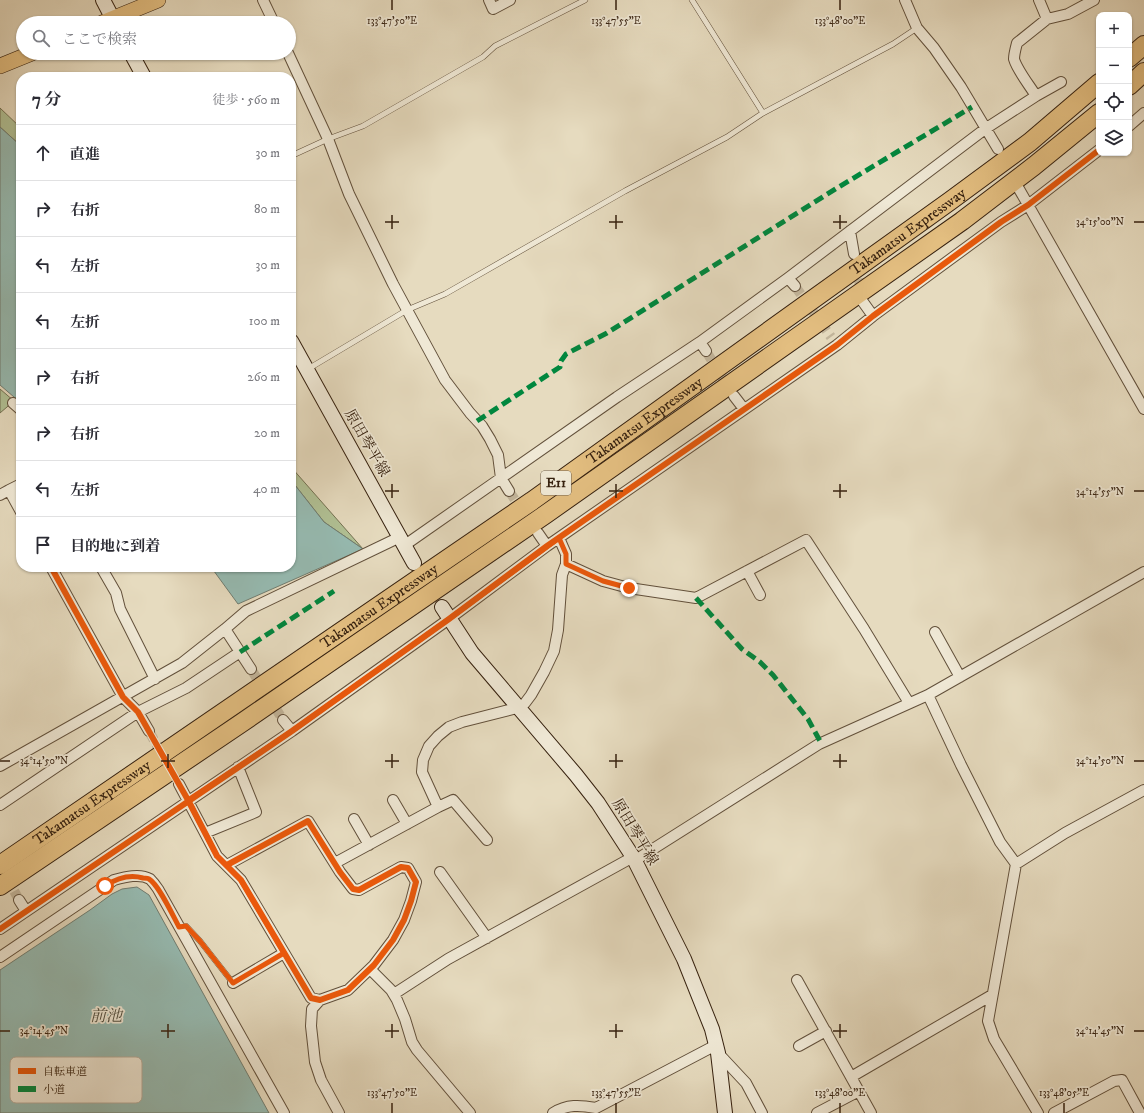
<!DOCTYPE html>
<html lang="ja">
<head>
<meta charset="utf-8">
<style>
  body { margin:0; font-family:"IM FELL DW Pica","Noto Serif JP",serif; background:#f7f7f7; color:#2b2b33 }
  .controls { position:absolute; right:12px; top:12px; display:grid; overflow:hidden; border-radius:8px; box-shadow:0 1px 3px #0004 }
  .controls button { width:36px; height:36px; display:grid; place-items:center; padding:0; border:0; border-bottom:1px solid #e1e1e2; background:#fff; color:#2b2b33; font:20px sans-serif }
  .stop { position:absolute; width:12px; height:12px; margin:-9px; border:3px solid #ea580c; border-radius:50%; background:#fff }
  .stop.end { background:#ea580c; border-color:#fff; box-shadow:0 1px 4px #0008 }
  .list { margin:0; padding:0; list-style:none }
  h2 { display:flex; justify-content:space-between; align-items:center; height:52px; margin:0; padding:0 16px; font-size:17px }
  h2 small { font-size:13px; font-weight:400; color:#7c7c81 }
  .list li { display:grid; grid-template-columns:26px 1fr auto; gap:12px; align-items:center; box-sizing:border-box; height:56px; padding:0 16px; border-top:1px solid #e1e1e2 }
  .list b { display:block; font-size:15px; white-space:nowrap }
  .list em { font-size:13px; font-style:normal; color:#7c7c81 }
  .icon { flex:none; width:22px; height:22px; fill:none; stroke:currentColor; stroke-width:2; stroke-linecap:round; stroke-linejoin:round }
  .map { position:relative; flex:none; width:1144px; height:1113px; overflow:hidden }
  .search { position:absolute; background:#fff; box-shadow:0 1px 3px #0004; left:16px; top:16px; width:280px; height:44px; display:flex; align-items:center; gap:10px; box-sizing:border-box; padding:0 14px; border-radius:22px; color:#7c7c81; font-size:15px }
  .panel { position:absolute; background:#fff; box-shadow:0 1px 3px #0004; left:16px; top:72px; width:280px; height:500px; border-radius:16px }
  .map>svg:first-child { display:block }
  .green { fill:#b1c195; stroke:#747152 }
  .water { fill:#96bbb2; stroke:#707d71 }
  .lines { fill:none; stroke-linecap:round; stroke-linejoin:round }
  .street-tunnel { stroke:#c3b69c; stroke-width:10; stroke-dasharray:10 5; stroke-linecap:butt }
  .lane-casing { stroke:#62503b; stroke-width:6 }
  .street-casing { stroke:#62503b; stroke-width:12 }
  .secondary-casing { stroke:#36210f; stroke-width:16 }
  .primary-casing { stroke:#36210f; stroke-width:16 }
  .highway-casing { stroke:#36210f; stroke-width:20 }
  .lane { stroke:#efe8d5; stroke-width:5 }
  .street { stroke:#efe8d5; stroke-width:10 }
  .secondary { stroke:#efe8d5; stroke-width:14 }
  .primary { stroke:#e3be80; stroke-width:15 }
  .highway { stroke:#e3be80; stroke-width:18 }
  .quiet { stroke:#00873e; stroke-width:5; stroke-dasharray:10 5; stroke-linecap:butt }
  .cycleway-casing { stroke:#efe8d5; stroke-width:8 }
  .cycleway { stroke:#e8590c; stroke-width:6 }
  .route { stroke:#ea580c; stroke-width:5 }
  .ticks { fill:none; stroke:#36210f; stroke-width:1.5 }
  .labels { text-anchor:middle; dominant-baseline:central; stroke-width:3.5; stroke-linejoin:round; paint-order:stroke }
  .shield { fill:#efe8d5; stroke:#6e5d4a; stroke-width:1 }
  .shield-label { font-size:14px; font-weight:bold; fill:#36210f }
  .street-label { font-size:15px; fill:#36210f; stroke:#efe8d5 }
  .water-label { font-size:16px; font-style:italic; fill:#534f40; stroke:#efe8d5 }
  .key { fill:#efe8d5; stroke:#b8ac9a; stroke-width:1 }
  .key-label { font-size:11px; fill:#36210f }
  .ticks-label { font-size:10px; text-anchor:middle; fill:#36210f; stroke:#efe8d5; stroke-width:3.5; stroke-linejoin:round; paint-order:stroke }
</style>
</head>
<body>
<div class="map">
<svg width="1144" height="1113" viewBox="0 0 1144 1113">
  <rect width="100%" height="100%" fill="#e6dbbf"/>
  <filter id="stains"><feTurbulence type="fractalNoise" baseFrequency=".005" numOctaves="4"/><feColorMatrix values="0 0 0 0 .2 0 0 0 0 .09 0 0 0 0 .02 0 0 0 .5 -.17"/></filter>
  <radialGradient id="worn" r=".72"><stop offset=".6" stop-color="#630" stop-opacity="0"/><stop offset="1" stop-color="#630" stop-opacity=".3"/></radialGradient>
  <path class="green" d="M0 108 21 128V146L0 127Z
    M0 389 14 401 0 413Z
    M291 467 363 549 324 522 291 480Z"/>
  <path class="water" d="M0 127 21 146V403L0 385Z
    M291 480 324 522 363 549 238 604 211 567H291Z
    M137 887 149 895 269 1113H0V970L90 910 112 894 122 889Z"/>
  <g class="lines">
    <path class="street-tunnel" d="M856 264 862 296
      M795 286 831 337
      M706 351 730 390
      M509 491 524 513
      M251 669 283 720
      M149 731 173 775
      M7 878 19 900"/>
    <g class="lane-casing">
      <path id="lane" d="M692 0 763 113
        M291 156 328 139 363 126 483 57 495 46 585 0
        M308 369 407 310 445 294 625 191 727 137 763 113 893 44 917 28
        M179 927 186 926 200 941 233 983"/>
    </g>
    <g class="street-casing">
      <path id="street" d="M263 0 274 23
        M489 0 493 9 510 0
        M905 0 917 28 934 48 961 87 998 149
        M1039 0 1047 19 1068 14 1094 0
        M288 53 328 139 349 194 393 284 445 380 470 413 482 426 490 439 498 455 501 478 509 491
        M1036 96 1061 82
        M1129 126 1144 113
        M1019 189 1144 409
        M850 231 854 254
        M788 278 795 286
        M863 302 873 316
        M700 342 706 351
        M734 396 744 409
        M13 403 21 410
        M9 490 21 484
        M0 495 9 490 21 512
        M538 533 547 546
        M405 545 617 397 700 342 788 278 985 129 1036 96C1030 86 1017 70 1014 59 1014 54 1016 47 1017 43L1047 19
        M566 564 603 581 629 588 696 598 806 540 864 629 909 703
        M51 567 123 697 138 712 149 731
        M101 567 116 593 120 609 155 679
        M747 571 760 595
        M935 632 960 677
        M251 669 225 629 246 611 400 537
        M928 695 961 765 1000 842 1016 864 988 1021 994 1039 1038 1113
        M283 720 292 731
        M0 766 182 663 225 629
        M179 784 217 856 241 880 311 998 320 1000 348 990 374 965 393 940 404 920 411 901 416 882 408 868 401 867 359 890 353 889 340 872 308 821 227 865
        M393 800 407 824
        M0 805 138 712 186 688 240 652
        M438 807 453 800 487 840
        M354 819 369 845
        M205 833 256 812 238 767
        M634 861 819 744 928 695 1144 572
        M335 863 438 807 422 772 423 760 429 746 438 736 449 727 462 722 517 708 525 703 531 695 544 672 554 651 558 630 562 575 566 564V554L559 538
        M1016 864 1065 833 1144 790
        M440 872 487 938
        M19 900 26 911
        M0 929 292 731 449 619 547 546 837 345 873 316 1001 222 1028 205 1099 150
        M0 957 114 880C125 877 140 873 150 879 153 882 156 886 158 889L284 1113
        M370 969 391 990 397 1000 405 1019 412 1042 417 1050 470 1113
        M797 980 871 1113
        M233 983 284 953
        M394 994 448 959 633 857
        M320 1000 312 1009 311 1026 315 1062 321 1080 339 1113
        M799 1046 826 1031
        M718 1053 746 1083 762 1113
        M851 1077 992 995
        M553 1113C567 1104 580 1105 596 1108L716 1045
        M817 1113 859 1091
        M1054 1113 1114 1081 1122 1080 1140 1113"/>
    </g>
    <g class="secondary-casing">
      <path id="secondary" d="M103 0 115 23
        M131 53 144 77
        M291 341 414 563
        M442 607 472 653 576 775 598 803 633 857 684 959 712 1029 718 1053 725 1113"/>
    </g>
    <g class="primary-casing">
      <path id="primary" d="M102 23 158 0
        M0 66 32 53"/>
    </g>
    <g class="highway-casing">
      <g id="highway">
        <path d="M1129 58 1144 45"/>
        <path d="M1129 86 1144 72"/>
        <path id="s1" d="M0 865 532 501 950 201 1030 142 1099 83"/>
        <path d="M0 886 240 724 546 514 962 221 1034 166 1099 113"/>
      </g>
    </g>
    <use href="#lane" class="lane"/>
    <use href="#street" class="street"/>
    <use href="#secondary" class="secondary"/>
    <use href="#primary" class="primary"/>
    <use href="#highway" class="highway"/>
    <path class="quiet" d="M477 421 560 367 561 361 566 354 607 333 837 188 972 107
      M696 598 742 649 760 662 773 675 808 719 821 743
      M240 652 334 591"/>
    <g class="cycleway-casing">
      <path id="cycleway" d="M51 567 123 697 138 712 188 800 217 856 241 880 311 998 320 1000 348 990 374 965 393 940 404 920 411 901 416 882 408 868 401 867 359 890 353 889 340 872 308 821 227 865
        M0 929 292 731 449 619 547 546 837 345 873 316 1001 222 1028 205 1099 150"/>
    </g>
    <use href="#cycleway" class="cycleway"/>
  </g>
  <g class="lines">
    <path class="route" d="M105 886C117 878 129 874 143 878 145 878 148 878 149 879 159 885 173 916 179 927L186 926 200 941 233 983 284 953 241 880 217 856 188 800 292 731 449 619 559 538 566 554V564L603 581 629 588"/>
  </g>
  <path class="ticks" d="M392 0V10M616 0V10M840 0V10M392 215V229M616 215V229M840 215V229M385 222H399M609 222H623M833 222H847M1134 222H1144M392 484V498M616 484V498M840 484V498M385 491H399M609 491H623M833 491H847M1134 491H1144M168 754V768M392 754V768M616 754V768M840 754V768M0 761H10M161 761H175M385 761H399M609 761H623M833 761H847M1134 761H1144M168 1024V1038M392 1024V1038M616 1024V1038M840 1024V1038M0 1031H10M161 1031H175M385 1031H399M609 1031H623M833 1031H847M1134 1031H1144M392 1103V1113M616 1103V1113M840 1103V1113M1064 1103V1113"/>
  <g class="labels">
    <rect class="shield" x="541" y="471" width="30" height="24" rx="3"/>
    <g class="shield-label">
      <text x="556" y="483">E11</text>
    </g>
    <g class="street-label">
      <text stroke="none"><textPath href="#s1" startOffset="1107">Takamatsu Expressway</textPath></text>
      <text stroke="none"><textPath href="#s1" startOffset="783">Takamatsu Expressway</textPath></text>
      <text transform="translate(367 443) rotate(60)">原田琴平線</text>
      <text stroke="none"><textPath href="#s1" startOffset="459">Takamatsu Expressway</textPath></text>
      <text stroke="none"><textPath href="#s1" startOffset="111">Takamatsu Expressway</textPath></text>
      <text transform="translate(635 832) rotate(59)">原田琴平線</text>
    </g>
    <g class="water-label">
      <text x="106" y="1016">前池</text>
    </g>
  </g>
  <rect x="10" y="1057" width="132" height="46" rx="6" class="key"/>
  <rect x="18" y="1068" width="18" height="6" fill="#e8590c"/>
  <rect x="18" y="1086" width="18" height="6" fill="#00873e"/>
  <g class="key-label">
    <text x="43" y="1075">自転車道</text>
    <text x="43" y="1093">小道</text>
  </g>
  <g class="ticks-label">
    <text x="392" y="24">133°47'50"E</text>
    <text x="616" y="24">133°47'55"E</text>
    <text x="840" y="24">133°48'00"E</text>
    <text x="1100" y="225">34°15'00"N</text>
    <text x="1100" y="495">34°14'55"N</text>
    <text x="44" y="764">34°14'50"N</text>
    <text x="1100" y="764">34°14'50"N</text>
    <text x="44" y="1034">34°14'45"N</text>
    <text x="1100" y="1034">34°14'45"N</text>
    <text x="392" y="1096">133°47'50"E</text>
    <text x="616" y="1096">133°47'55"E</text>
    <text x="840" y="1096">133°48'00"E</text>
    <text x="1064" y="1096">133°48'05"E</text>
  </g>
  <rect width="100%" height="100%" filter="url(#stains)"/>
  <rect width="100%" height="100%" fill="url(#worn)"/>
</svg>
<div class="controls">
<button>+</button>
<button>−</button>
<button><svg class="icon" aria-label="locate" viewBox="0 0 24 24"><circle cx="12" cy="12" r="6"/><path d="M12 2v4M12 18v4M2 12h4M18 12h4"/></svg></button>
<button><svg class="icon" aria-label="layers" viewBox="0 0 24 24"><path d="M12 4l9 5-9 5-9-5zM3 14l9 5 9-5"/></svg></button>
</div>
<div class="stop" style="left:105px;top:886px"></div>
<div class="stop end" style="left:629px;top:588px"></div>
<div class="search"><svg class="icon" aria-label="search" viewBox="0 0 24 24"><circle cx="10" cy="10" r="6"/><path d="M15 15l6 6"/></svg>ここで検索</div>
<section class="panel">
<h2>7 分<small>徒歩 · 560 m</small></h2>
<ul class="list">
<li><svg class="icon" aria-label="ahead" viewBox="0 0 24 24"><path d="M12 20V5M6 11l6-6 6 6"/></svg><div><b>直進</b></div><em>30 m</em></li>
<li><svg class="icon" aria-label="right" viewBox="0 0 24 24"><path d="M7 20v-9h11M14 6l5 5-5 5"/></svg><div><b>右折</b></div><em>80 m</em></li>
<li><svg class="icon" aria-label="left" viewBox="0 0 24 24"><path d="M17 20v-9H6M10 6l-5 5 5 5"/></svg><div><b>左折</b></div><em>30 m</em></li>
<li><svg class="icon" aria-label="left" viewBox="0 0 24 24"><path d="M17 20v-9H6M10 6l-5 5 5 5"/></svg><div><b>左折</b></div><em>100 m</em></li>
<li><svg class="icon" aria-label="right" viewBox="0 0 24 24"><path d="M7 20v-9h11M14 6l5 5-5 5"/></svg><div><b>右折</b></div><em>260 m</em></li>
<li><svg class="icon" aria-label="right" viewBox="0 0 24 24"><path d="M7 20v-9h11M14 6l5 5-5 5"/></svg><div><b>右折</b></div><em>20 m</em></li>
<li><svg class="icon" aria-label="left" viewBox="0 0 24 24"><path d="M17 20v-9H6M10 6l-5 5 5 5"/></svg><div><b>左折</b></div><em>40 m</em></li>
<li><svg class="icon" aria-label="arrive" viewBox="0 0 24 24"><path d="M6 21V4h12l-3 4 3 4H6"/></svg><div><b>目的地に到着</b></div></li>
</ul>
</section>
</div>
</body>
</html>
